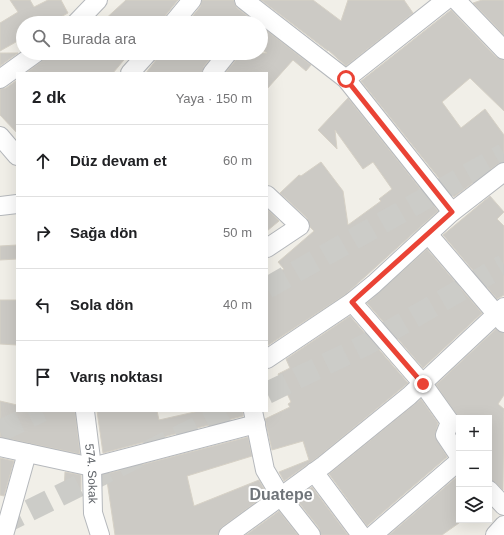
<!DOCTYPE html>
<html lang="tr">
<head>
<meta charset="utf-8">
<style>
  body { margin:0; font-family:Helvetica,sans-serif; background:#f2f2f2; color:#202124 }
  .controls { position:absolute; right:12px; bottom:12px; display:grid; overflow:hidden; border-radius:0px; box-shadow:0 4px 16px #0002 }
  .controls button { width:36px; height:36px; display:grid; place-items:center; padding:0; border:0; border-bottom:1px solid #e0e0e0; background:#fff; color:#202124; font:20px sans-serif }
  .stop { position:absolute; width:12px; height:12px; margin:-9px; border:3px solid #ea4335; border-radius:50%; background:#fff }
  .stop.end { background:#ea4335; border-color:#fff; box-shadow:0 1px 4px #0008 }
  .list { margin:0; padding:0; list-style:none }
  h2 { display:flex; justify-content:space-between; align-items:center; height:52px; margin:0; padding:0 16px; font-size:17px }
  h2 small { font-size:13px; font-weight:400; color:#757577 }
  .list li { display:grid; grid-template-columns:26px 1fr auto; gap:12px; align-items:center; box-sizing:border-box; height:72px; padding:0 16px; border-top:1px solid #e0e0e0 }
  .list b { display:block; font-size:15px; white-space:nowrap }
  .list em { font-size:13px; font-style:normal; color:#757577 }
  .icon { flex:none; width:22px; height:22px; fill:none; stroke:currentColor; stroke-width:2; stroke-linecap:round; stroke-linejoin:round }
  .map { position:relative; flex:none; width:504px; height:535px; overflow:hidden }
  .search { position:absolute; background:#fff; box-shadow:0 4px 16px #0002; left:16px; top:16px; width:252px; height:44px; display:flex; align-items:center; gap:10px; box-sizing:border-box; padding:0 14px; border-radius:22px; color:#757577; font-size:15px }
  .panel { position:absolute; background:#fff; box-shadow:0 4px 16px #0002; left:16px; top:72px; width:252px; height:340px; border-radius:0px }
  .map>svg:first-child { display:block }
  .building { fill:#cccac5; stroke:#d6d1c6 }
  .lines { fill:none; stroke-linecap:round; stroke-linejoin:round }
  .major-tunnel { stroke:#ccccc8; stroke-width:22; stroke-dasharray:22 11; stroke-linecap:butt }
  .minor-casing { stroke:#b5b8bc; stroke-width:20 }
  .minor { stroke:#fff; stroke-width:18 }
  .route { stroke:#ea4335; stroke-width:5 }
  .labels { text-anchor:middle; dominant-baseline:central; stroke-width:4; stroke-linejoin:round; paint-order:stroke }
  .street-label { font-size:12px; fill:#5f6368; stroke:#fff }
  .district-label { font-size:16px; font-weight:bold; fill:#70757a; stroke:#fff }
</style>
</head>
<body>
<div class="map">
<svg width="504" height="535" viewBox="0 0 504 535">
  <rect width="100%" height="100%" fill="#f1efe8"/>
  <path class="building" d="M10 0H30L34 7 48 0H61L68 13 50 23H23V38L0 51V23L18 12Z
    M126 0H178L165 16 163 23H101Z
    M202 0H234L237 8 257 23H187L200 7Z
    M261 0H313L341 21 348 0H404L413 13 346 66 328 50V51Z
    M482 0H504V35L473 3Z
    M451 10 496 57 504 60V111L470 78 442 102 461 128 485 109 504 135V161L498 164 454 197 361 81Z
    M261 26 311 65 306 71 293 60 267 89V73H225L236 60 238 53H267L261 49Z
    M0 53H18L0 66Z
    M46 53H66L67 55 69 53H134L130 57 128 55 113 73H26L42 61Z
    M158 53H215L204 66 202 73H146L156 60Z
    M17 80V133L0 115V89L6 88Z
    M348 98 438 211 346 294 267 346V278L284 269 278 262 314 231 310 227 307 218 280 193 299 175 301 176 321 162 343 191 348 225 381 201 379 199 392 189 373 162 363 169 335 130 337 149 318 130Z
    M490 196 504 212 497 219 504 226V295L497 299 443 235Z
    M267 209 279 221 267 231Z
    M17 245V259L0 260V246Z
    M427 249 482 313 423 368 367 303Z
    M0 300H17V345L0 344Z
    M350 316 408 383 318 457 284 481 279 472 309 460 303 441 272 450 265 419 290 407 288 404 291 402 278 374 290 368 286 359Z
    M496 329 504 333V395L498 404 504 409 503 490 496 483 489 480V418H459L436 385Z
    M421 399 438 423 435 436 447 457 367 526 329 474Z
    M0 401 17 405V411H75L80 454 0 437Z
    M97 411H157L159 420 199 411H243V416L103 453Z
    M248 437 252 456 187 476 194 506 259 480 267 494 222 527 218 535H115L106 474Z
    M0 458 14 461 4 496 0 495Z
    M65 472 81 475V490H64Z
    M459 475V523L442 535H389Z
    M312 487 348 535H321L319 528 296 499Z
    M279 511 298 535H246Z"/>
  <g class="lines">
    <path class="major-tunnel" d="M267 288 504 154
      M267 393 367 344 504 265
      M0 431 42 411
      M0 525 230 411"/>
    <g class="minor-casing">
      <g id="minor">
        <path d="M244 0 346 79 452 212"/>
        <path d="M456 0 504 50"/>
        <path d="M76 23 98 0"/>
        <path d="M173 23 192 0"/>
        <path d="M130 73 148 53"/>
        <path d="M212 73 228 53"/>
        <path d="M0 79 36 53"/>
        <path d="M346 79 446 0"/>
        <path d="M0 136 17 156"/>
        <path d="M267 195 300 226 267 248"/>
        <path d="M0 206 17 204"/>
        <path d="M428 234 504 323"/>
        <path d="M352 302 423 384 450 422 445 435 459 456"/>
        <path d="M267 359 352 302 374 284 452 212 504 172"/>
        <path id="s1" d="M85 411 92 467 93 513 100 535"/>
        <path d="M253 411 265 470 281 497 311 535"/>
        <path d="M0 447 92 467 256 424"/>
        <path d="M314 472 361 535"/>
        <path d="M489 490 504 506"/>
        <path d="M4 535 27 453"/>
        <path d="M228 535 324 465 409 396 504 307"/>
        <path d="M373 535 459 461"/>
        <path d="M495 535 504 525"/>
      </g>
    </g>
    <use href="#minor" class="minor"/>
  </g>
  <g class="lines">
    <path class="route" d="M346 79 452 212 352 302 423 384"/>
  </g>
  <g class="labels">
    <g class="street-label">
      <text stroke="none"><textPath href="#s1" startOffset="63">574. Sokak</textPath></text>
    </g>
    <g class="district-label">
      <text x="281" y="494">Duatepe</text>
    </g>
  </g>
</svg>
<div class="controls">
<button>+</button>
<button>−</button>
<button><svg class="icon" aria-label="layers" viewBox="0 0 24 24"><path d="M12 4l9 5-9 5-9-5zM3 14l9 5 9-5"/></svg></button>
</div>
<div class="stop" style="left:346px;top:79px"></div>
<div class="stop end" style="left:423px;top:384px"></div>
<div class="search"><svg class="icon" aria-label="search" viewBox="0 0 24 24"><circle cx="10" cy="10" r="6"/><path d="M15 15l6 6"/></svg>Burada ara</div>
<section class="panel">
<h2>2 dk<small>Yaya · 150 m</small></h2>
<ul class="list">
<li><svg class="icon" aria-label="ahead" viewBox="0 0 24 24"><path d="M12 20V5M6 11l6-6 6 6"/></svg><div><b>Düz devam et</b></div><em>60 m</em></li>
<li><svg class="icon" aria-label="right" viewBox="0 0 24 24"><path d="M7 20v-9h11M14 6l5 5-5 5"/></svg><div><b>Sağa dön</b></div><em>50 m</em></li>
<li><svg class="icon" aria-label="left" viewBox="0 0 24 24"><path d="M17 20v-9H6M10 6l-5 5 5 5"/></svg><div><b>Sola dön</b></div><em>40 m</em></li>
<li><svg class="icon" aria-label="arrive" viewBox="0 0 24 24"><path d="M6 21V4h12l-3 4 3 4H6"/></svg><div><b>Varış noktası</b></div></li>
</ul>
</section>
</div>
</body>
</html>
